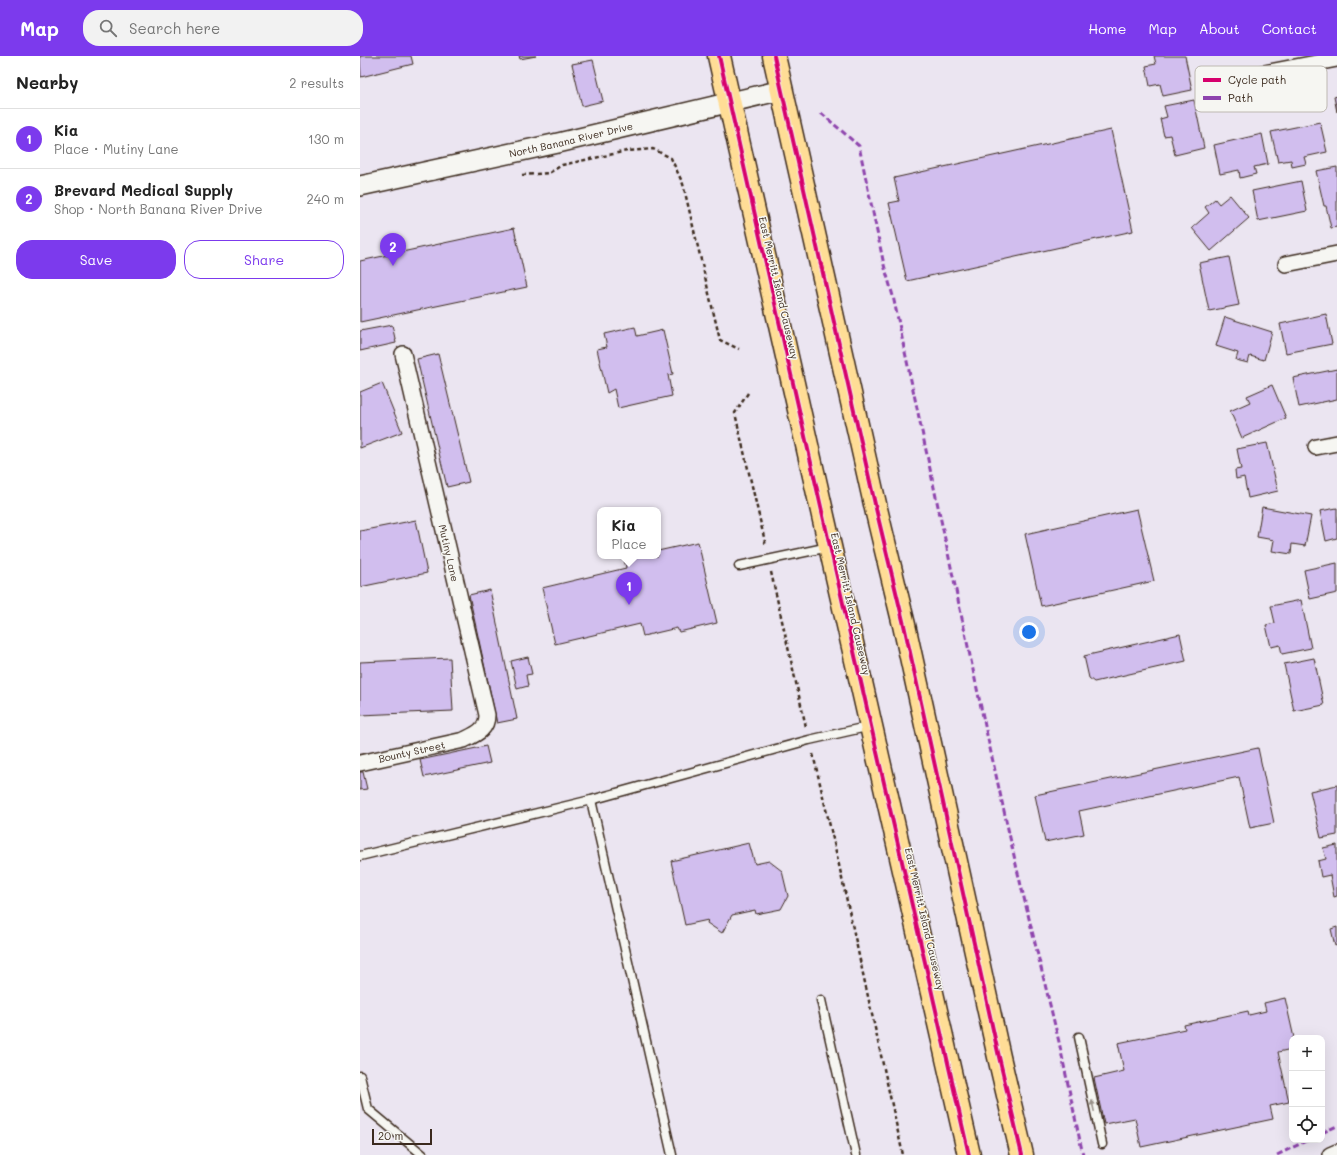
<!DOCTYPE html>
<html lang="en">
<head>
<meta charset="utf-8">
<style>
  body { margin:0; font-family:Mali,sans-serif; background:#f2f2f2; color:#222 }
  .controls { position:absolute; right:12px; bottom:12px; display:grid; overflow:hidden; border-radius:8px; box-shadow:0 4px 16px #0002 }
  .controls button { width:36px; height:36px; display:grid; place-items:center; padding:0; border:0; border-bottom:1px solid #e0e0e0; background:#fff; color:#222; font:20px sans-serif }
  .scale { position:absolute; left:12px; bottom:10px; width:60px; box-sizing:border-box; padding-left:4px; border:2px solid #3b2a1e; border-top:0; font-size:11px; line-height:14px; white-space:nowrap; color:#3b2a1e; -webkit-text-stroke:3px #f6f6f2; paint-order:stroke }
  .you { position:absolute; left:669px; top:576px; width:14px; height:14px; margin:-10px; border:3px solid #fff; border-radius:50%; background:#1a73e8; box-shadow:0 0 0 6px #1a73e833 }
  .badge { display:grid; place-items:center; width:26px; height:26px; border-radius:50%; background:#7c3aed; color:#fff; font-size:13px; font-weight:700 }
  .pin { position:absolute; translate:-50% -33px; filter:drop-shadow(0 1px 2px #0008) }
  .pin::after { content:''; position:absolute; top:21px; width:14px; height:12px; background:inherit; clip-path:polygon(0 0,100% 0,50% 100%) }
  .popup { position:absolute; left:237px; top:451px; width:64px; height:52px; box-sizing:border-box; display:grid; place-content:center; border-radius:8px; background:#fff; filter:drop-shadow(0 1px 3px #0005); font-size:13px; white-space:nowrap; color:#767676 }
  .popup b { font-size:15px; color:#222 }
  .popup::after { content:''; position:absolute; left:50%; top:100%; margin-left:-8px; border:8px solid transparent; border-top-color:#fff }
  .list { margin:0; padding:0; list-style:none }
  h2 { display:flex; justify-content:space-between; align-items:center; height:52px; margin:0; padding:0 16px; font-size:17px }
  h2 small { font-size:13px; font-weight:400; color:#767676 }
  .list li { display:grid; grid-template-columns:26px 1fr auto; gap:12px; align-items:center; box-sizing:border-box; height:60px; padding:0 16px; border-top:1px solid #e0e0e0 }
  .list b { display:block; font-size:15px; white-space:nowrap }
  .list p { margin:0; font-size:13px; white-space:nowrap; color:#767676 }
  .list em { font-size:13px; font-style:normal; color:#767676 }
  .actions { display:flex; gap:8px; padding:12px 16px }
  .actions a { flex:1; padding:9px 0; border:1px solid #7c3aed; border-radius:16px; text-align:center; font-size:14px; color:#7c3aed }
  .actions .main { background:#7c3aed; color:#fff }
  .icon { flex:none; width:22px; height:22px; fill:none; stroke:currentColor; stroke-width:2; stroke-linecap:round; stroke-linejoin:round }
  .map { position:relative; flex:none; width:977px; height:1099px; overflow:hidden }
  header { display:flex; align-items:center; gap:24px; box-sizing:border-box; height:56px; padding:0 20px; background:#7c3aed; color:#fff }
  header strong { font-size:19px }
  nav { display:flex; gap:22px; margin-inline-start:auto; font-size:14px }
  .search { width:280px; height:36px; background:#f2f2f2; display:flex; align-items:center; gap:10px; box-sizing:border-box; padding:0 14px; border-radius:16px; color:#767676; font-size:15px }
  main { display:flex }
  aside { flex:1; background:#fff }
  .map>svg:first-child { display:block }
  .building { fill:#d1beee; stroke:#3b2a1e }
  .lines { fill:none; stroke-linecap:round; stroke-linejoin:round }
  .service-casing { stroke:#3b2a1e; stroke-width:11 }
  .minor-casing { stroke:#3b2a1e; stroke-width:18 }
  .tertiary-casing { stroke:#3b2a1e; stroke-width:22 }
  .primary-casing { stroke:#3b2a1e; stroke-width:25 }
  .path { stroke:#3b2a1e; stroke-width:2.5; stroke-dasharray:4 3; stroke-linecap:butt }
  .service { stroke:#f6f6f2; stroke-width:8 }
  .minor { stroke:#f6f6f2; stroke-width:15 }
  .tertiary { stroke:#f6f6f2; stroke-width:19 }
  .primary { stroke:#ffdd96; stroke-width:22 }
  .quiet { stroke:#8e44ad; stroke-width:3; stroke-dasharray:6 3; stroke-linecap:butt }
  .cycleway-casing { stroke:#f6f6f2; stroke-width:6 }
  .cycleway { stroke:#d6006c; stroke-width:4 }
  .oneway { fill:#989088 }
  .labels { text-anchor:middle; dominant-baseline:central; stroke-width:3; stroke-linejoin:round; paint-order:stroke }
  .street-label { font-size:10px; fill:#3b2a1e; stroke:#f6f6f2 }
  .key { fill:#f6f6f2; stroke:#beb9b2; stroke-width:1 }
  .key-label { font-size:11px; fill:#3b2a1e }
</style>
</head>
<body>
<header>
<strong>Map</strong>
<div class="search"><svg class="icon" aria-label="search" viewBox="0 0 24 24"><circle cx="10" cy="10" r="6"/><path d="M15 15l6 6"/></svg>Search here</div>
<nav><a>Home</a><a>Map</a><a>About</a><a>Contact</a></nav>
</header>
<main>
<aside>
<h2>Nearby<small>2 results</small></h2>
<ul class="list">
<li><span class="badge">1</span><div><b>Kia</b><p>Place · Mutiny Lane</p></div><em>130 m</em></li>
<li><span class="badge">2</span><div><b>Brevard Medical Supply</b><p>Shop · North Banana River Drive</p></div><em>240 m</em></li>
</ul>
<div class="actions"><a class="main">Save</a><a>Share</a></div>
</aside>
<div class="map">
<svg width="977" height="1099" viewBox="0 0 977 1099">
  <rect width="100%" height="100%" fill="#ebe5f1"/>
  <filter id="ink" filterUnits="userSpaceOnUse"><feTurbulence type="fractalNoise" baseFrequency=".025" numOctaves="2"/><feDisplacementMap in="SourceGraphic" scale="8" xChannelSelector="R" yChannelSelector="G"/><feConvolveMatrix kernelMatrix="1 2 1 2 8 2 1 2 1" color-interpolation-filters="sRGB"/></filter>
  <g filter="url(#ink)">
    <path class="building" d="M0 0H51L53 8 1 21Z
      M159 0H176L160 3Z
      M794 0H825L832 34 803 40 800 28 790 30 786 10 796 8Z
      M233 4 243 45 222 50 212 8Z
      M977 40V56L974 41Z
      M834 44 844 92 815 99 810 79 804 80 800 63 807 61 804 50Z
      M960 66 967 96 944 101 946 108 932 111 931 104 918 106 911 76Z
      M751 74 773 175 547 225 529 147 539 145 534 122Z
      M902 78 908 108 894 111 896 118 880 122 879 114 860 118 854 89Z
      M977 111V171L971 172 966 150H964L956 115Z
      M941 125 947 155 898 165 892 135Z
      M870 139 889 162 851 195 832 172 849 157 845 151 855 143 859 148Z
      M154 172 167 231 0 266V205Z
      M869 201 879 249 849 255 839 207Z
      M966 258 972 288 926 297 920 268Z
      M865 261 912 276 904 304 890 300 888 307 876 304 878 297 856 290Z
      M32 269 36 287 0 295V275Z
      M275 271 277 280 303 274 313 318 308 319 312 340 258 352 254 333 247 337 237 293 247 291 244 278Z
      M78 298 109 426 87 431 57 303Z
      M977 313V343L939 351 933 322Z
      M22 327 42 376 0 392V336Z
      M912 329 926 362 882 382 870 355 890 346 887 340Z
      M907 387 918 435 888 442 884 421 876 423 875 414 881 413 877 393Z
      M902 451 951 460 945 490 932 488 931 498 912 495 914 484 897 481Z
      M977 452V482L966 485 960 455Z
      M777 453 794 525 681 550 665 478Z
      M56 464 67 517 0 531V475Z
      M338 486 357 567 319 576 317 572 283 580 280 568 195 588 182 532 266 512 264 503 277 500H298V495Z
      M977 507V537L950 543 944 514Z
      M130 534 157 663 137 667 109 539Z
      M941 544 951 592 922 598 920 589 911 591 906 569 915 567 911 550Z
      M820 578 826 605 734 626 729 622 724 600Z
      M168 601 172 618 166 619 168 630 157 633 151 605Z
      M90 602 93 655 0 659V606Z
      M954 602 964 649 934 655 924 608Z
      M126 690 130 707 64 721 60 704Z
      M898 692 914 767 890 772 879 721 719 755 724 778 685 786 675 739Z
      M0 716H3L7 733 0 734Z
      M977 729V779L961 782 950 735Z
      M389 787 395 808 409 805 422 815 428 840 421 853 396 858 395 854 372 859 362 877 347 867 348 864 325 869 311 805Z
      M977 789V840L974 841 970 819 961 821 958 805 966 803 963 792Z
      M977 871V889L975 890 971 873Z
      M925 942 934 982H932V993L918 996 929 1046 910 1050 913 1063 781 1091 775 1062 744 1068 734 1022 764 1015 758 987 825 973 824 969 888 955 889 959 906 955 904 947Z"/>
    <g class="lines">
      <g class="service-casing">
        <path id="service" d="M379 510 469 491
          M231 744 312 1099
          M0 800 231 744 449 684 511 670
          M461 944 496 1099
          M719 981 742 1088
          M0 1020 8 1053 63 1099"/>
      </g>
      <g class="minor-casing">
        <g id="minor">
          <path d="M884 21 977 3"/>
          <path d="M926 208 977 198"/>
          <path d="M956 391 977 387"/>
          <path id="s1" d="M0 707 104 684C116 678 127 674 127 659L43 298"/>
          <path d="M970 1099 977 1096"/>
        </g>
      </g>
      <g class="tertiary-casing">
        <g id="tertiary">
          <path id="s2" d="M0 130 198 87 422 34"/>
        </g>
      </g>
      <g class="primary-casing">
        <path id="primary" d="M359 0C440 367 527 732 609 1099
          M414 0 517 457 544 569 639 1001 662 1099"/>
      </g>
      <path class="path" d="M162 119 189 117 202 109 267 95 293 93 311 102 323 128 360 284 379 293
        M388 337 375 357 406 490
        M411 516 446 671
        M453 698 477 800 543 1099"/>
      <use href="#service" class="service"/>
      <use href="#minor" class="minor"/>
      <use href="#tertiary" class="tertiary"/>
      <use href="#primary" class="primary"/>
      <path class="quiet" d="M461 57 499 90 524 209 533 240 625 670 657 813 699 986 723 1099
        M962 1077 977 1070
        M917 1099 948 1084"/>
      <g class="cycleway-casing">
        <path id="cycleway" d="M359 0C440 367 527 732 609 1099
          M414 0 517 457 544 569 639 1001 662 1099"/>
      </g>
      <use href="#cycleway" class="cycleway"/>
    </g>
    <defs><path id="oneway-solid" d="M-6-.8H1V-3.2L6.5 0L1 3.2V.8H-6Z"/></defs>
    <use class="oneway" href="#oneway-solid" transform="translate(733 1050) rotate(-102)"/>
  </g>
  <g class="labels">
    <g class="street-label">
      <text stroke="none"><textPath href="#s2" startOffset="216">North Banana River Drive</textPath></text>
      <text transform="translate(419 232) rotate(77)">East Merritt Island Causeway</text>
      <text transform="translate(89 497) rotate(77)">Mutiny Lane</text>
      <text transform="translate(491 548) rotate(77)">East Merritt Island Causeway</text>
      <text stroke="none"><textPath href="#s1" startOffset="53">Bounty Street</textPath></text>
      <text transform="translate(565 863) rotate(77)">East Merritt Island Causeway</text>
    </g>
  </g>
  <rect x="835" y="10" width="132" height="46" rx="6" class="key"/>
  <rect x="843" y="22" width="18" height="4" fill="#d6006c"/>
  <rect x="843" y="40" width="18" height="4" fill="#8e44ad"/>
  <g class="key-label">
    <text x="868" y="28">Cycle path</text>
    <text x="868" y="46">Path</text>
  </g>
</svg>
<div class="controls">
<button>+</button>
<button>−</button>
<button><svg class="icon" aria-label="locate" viewBox="0 0 24 24"><circle cx="12" cy="12" r="6"/><path d="M12 2v4M12 18v4M2 12h4M18 12h4"/></svg></button>
</div>
<div class="scale">20 m</div>
<div class="you"></div>
<div class="pin badge" style="left:269px;top:549px">1</div>
<div class="popup"><b>Kia</b>Place</div>
<div class="pin badge" style="left:33px;top:210px">2</div>
</div>
</main>
</body>
</html>
